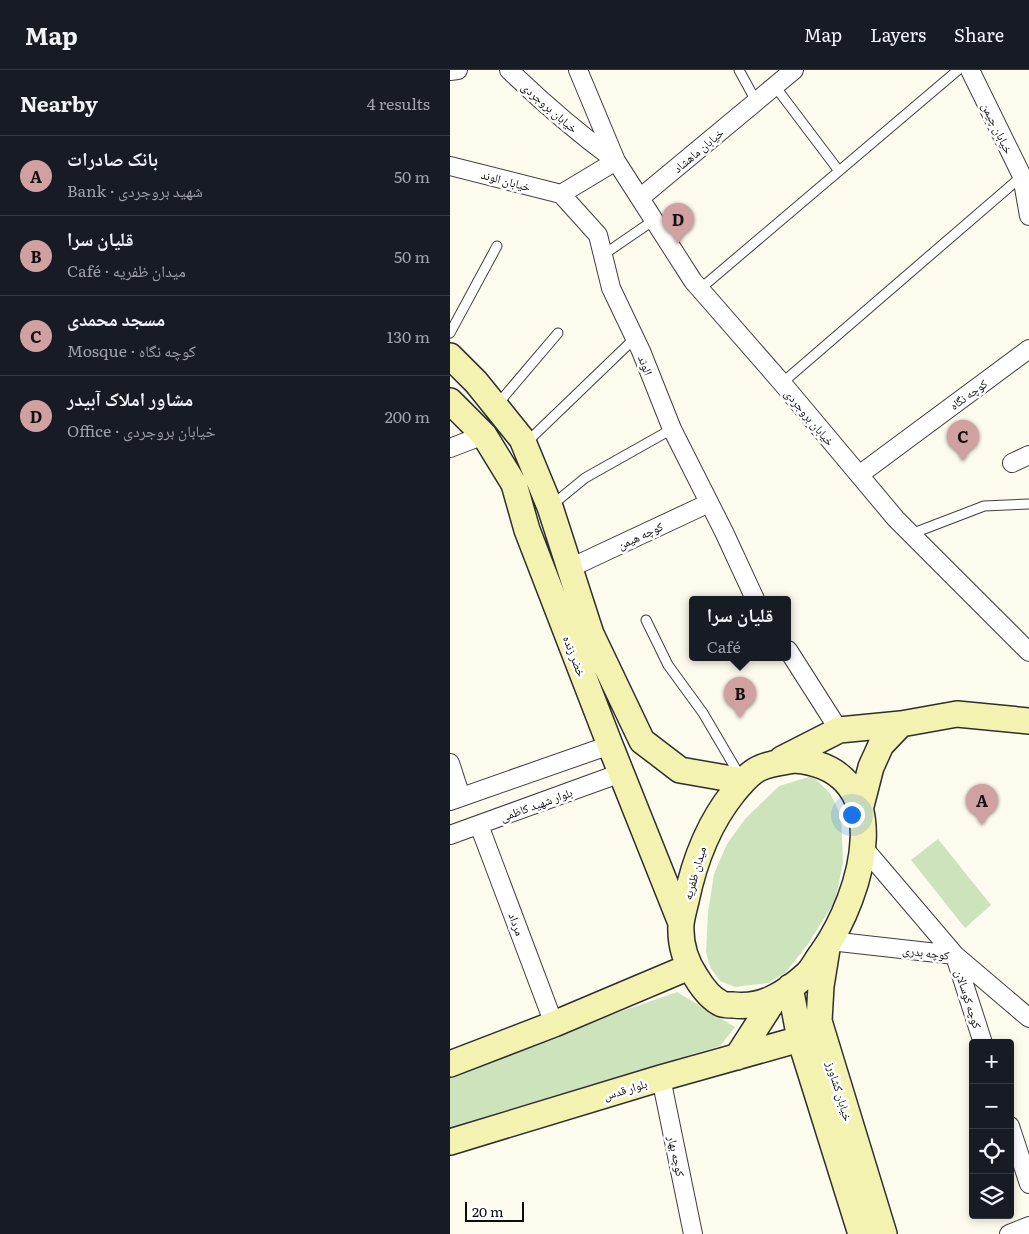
<!DOCTYPE html>
<html lang="en">
<head>
<meta charset="utf-8">
<style>
  body { margin:0; font-family:Literata,"Noto Naskh Arabic",serif; background:#242831; color:#f1f3f6 }
  .controls { position:absolute; right:15px; bottom:15px; display:grid; overflow:hidden; border-radius:5px; box-shadow:0 2px 8px #0003 }
  .controls button { width:45px; height:45px; display:grid; place-items:center; padding:0; border:0; border-bottom:1px solid #363941; background:#171b24; color:#f1f3f6; font:25px sans-serif }
  .scale { position:absolute; left:15px; bottom:12px; width:59px; box-sizing:border-box; padding-left:5px; border:2px solid #0c0c0c; border-top:0; font-size:14px; line-height:18px; white-space:nowrap; color:#0c0c0c; -webkit-text-stroke:4px #fff; paint-order:stroke }
  .you { position:absolute; left:401px; top:744px; width:18px; height:18px; margin:-12px; border:4px solid #fff; border-radius:50%; background:#1a73e8; box-shadow:0 0 0 8px #1a73e833 }
  .badge { display:grid; place-items:center; width:32px; height:32px; border-radius:50%; background:#d1a0a0; color:#111; font-size:16px; font-weight:700 }
  .pin { position:absolute; translate:-50% -41px; filter:drop-shadow(0 1px 2px #0008) }
  .pin::after { content:''; position:absolute; top:26px; width:18px; height:15px; background:inherit; clip-path:polygon(0 0,100% 0,50% 100%) }
  .popup { position:absolute; left:239px; top:526px; width:102px; height:65px; box-sizing:border-box; display:grid; place-content:center; border-radius:5px; background:#171b24; filter:drop-shadow(0 1px 4px #0005); font-size:16px; white-space:nowrap; color:#9ea1a6 }
  .popup b { font-size:19px; color:#f1f3f6 }
  .popup::after { content:''; position:absolute; left:50%; top:100%; margin-left:-10px; border:10px solid transparent; border-top-color:#171b24 }
  .list { margin:0; padding:0; list-style:none }
  h2 { display:flex; justify-content:space-between; align-items:center; height:65px; margin:0; padding:0 20px; font-size:21px }
  h2 small { font-size:16px; font-weight:400; color:#9ea1a6 }
  .list li { display:grid; grid-template-columns:32px 1fr auto; gap:15px; align-items:center; box-sizing:border-box; height:80px; padding:0 20px; border-top:1px solid #363941 }
  .list b { display:block; font-size:19px; white-space:nowrap }
  .list p { margin:0; font-size:16px; white-space:nowrap; color:#9ea1a6 }
  .list em { font-size:16px; font-style:normal; color:#9ea1a6 }
  .icon { flex:none; width:28px; height:28px; fill:none; stroke:currentColor; stroke-width:2; stroke-linecap:round; stroke-linejoin:round }
  .map { position:relative; flex:none; width:579px; height:1164px; overflow:hidden }
  header { display:flex; align-items:center; gap:30px; box-sizing:border-box; height:70px; padding:0 25px; background:#171b24; border-bottom:1px solid #363941 }
  header strong { font-size:24px }
  nav { display:flex; gap:28px; margin-inline-start:auto; font-size:18px }
  main { display:flex }
  aside { flex:1; background:#171b24 }
  .map>svg:first-child { display:block }
  .green { fill:#cde3bc }
  .lines { fill:none; stroke-linecap:round; stroke-linejoin:round }
  .lane-casing { stroke:#3f3f3f; stroke-width:11 }
  .street-casing { stroke:#3f3f3f; stroke-width:20 }
  .secondary-casing { stroke:#2e2e2e; stroke-width:28 }
  .lane { stroke:#fff; stroke-width:9 }
  .street { stroke:#fff; stroke-width:18 }
  .secondary { stroke:#f4f2b1; stroke-width:25 }
  .labels { text-anchor:middle; dominant-baseline:central; stroke-width:5; stroke-linejoin:round; paint-order:stroke }
  .street-label { font-size:12px; fill:#0c0c0c; stroke:#fff }
</style>
</head>
<body>
<header>
<strong>Map</strong>
<nav><a>Map</a><a>Layers</a><a>Share</a></nav>
</header>
<main>
<aside>
<h2>Nearby<small>4 results</small></h2>
<ul class="list">
<li><span class="badge">A</span><div><b>بانک صادرات</b><p>Bank · شهید بروجردی</p></div><em>50 m</em></li>
<li><span class="badge">B</span><div><b>قلیان سرا</b><p>Café · میدان ظفریه</p></div><em>50 m</em></li>
<li><span class="badge">C</span><div><b>مسجد محمدی</b><p>Mosque · کوچه نگاه</p></div><em>130 m</em></li>
<li><span class="badge">D</span><div><b>مشاور املاک آبیدر</b><p>Office · خیابان بروجردی</p></div><em>200 m</em></li>
</ul>
</aside>
<div class="map">
<svg width="579" height="1164" viewBox="0 0 579 1164">
  <rect width="100%" height="100%" fill="#fdfbee"/>
  <path class="green" d="M362 706 380 723 391 746 393 793 385 831 358 874 336 902 319 913 285 917 270 911 260 897 256 882 258 843 264 804 277 774 295 749 329 716Z
    M488 769 541 835 515 858 461 790Z
    M227 922 285 957 270 976 0 1057V1001Z"/>
  <g class="lines">
    <g class="lane-casing">
      <path id="lane" d="M289 0 306 31
        M324 15 389 101
        M153 185 204 150
        M250 219 508 0
        M0 263 47 176
        M332 313 572 106
        M46 336 108 263
        M77 372 185 268
        M102 435 135 408 222 359
        M461 464 534 436 579 434
        M196 550 218 595 253 643 290 706"/>
    </g>
    <g class="street-casing">
      <path id="street" d="M59 0C93 33 128 63 166 91
        M128 0 166 91 243 211 332 313 446 449 579 582
        M520 0 572 106 579 146
        M0 1 8 0
        M0 96 111 124
        M111 124 148 165 161 218 191 281 222 359 274 462 305 529
        M111 124 166 91
        M190 128 344 0
        M0 378 34 365
        M562 393 579 385
        M409 405 579 279
        M120 498 259 433
        M338 580 389 660
        M0 693 11 727
        M0 731 160 675
        M29 755 104 954
        M0 765 171 703
        M413 777 505 885 579 948
        M380 871 505 885
        M505 886 533 973
        M211 1008 243 1164
        M560 1056 579 1114
        M559 1164 579 1156"/>
    </g>
    <g class="secondary-casing">
      <path id="secondary" d="M0 286 26 312 72 369 100 437 141 564 192 671 230 700 293 711
        M0 331 34 365 64 414 77 460 160 675 231 853
        M332 689 389 660 451 654 507 644 579 651
        M345 690C450 699 413 825 372 883 367 889 363 898 357 904 336 923 312 939 283 935 280 935 275 935 272 934 261 929 252 917 246 907 235 891 230 873 231 854 232 846 234 839 236 831 244 792 258 754 284 722 291 714 298 704 308 699 319 693 333 692 345 690Z
        M411 736 421 697 431 675 451 654
        M377 879 371 916 369 951 434 1164
        M340 917 350 969 411 1164
        M287 987 325 928
        M0 994 104 954 239 897
        M0 1072 211 1008 350 969"/>
    </g>
    <use href="#lane" class="lane"/>
    <use href="#street" class="street"/>
    <use href="#secondary" class="secondary"/>
  </g>
  <g class="labels">
    <g class="street-label">
      <text transform="translate(100 37) rotate(41)">خیابان بروجردی</text>
      <text transform="translate(548 58) rotate(64)">خیابان چیمن</text>
      <text transform="translate(248 80) rotate(-40)">خیابان ماهشاد</text>
      <text transform="translate(56 110) rotate(15)">خیابان الوند</text>
      <text transform="translate(196 295) rotate(69)">الوند</text>
      <text transform="translate(518 324) rotate(-36)">کوچه نگاه</text>
      <text transform="translate(360 347) rotate(50)">خیابان بروجردی</text>
      <text transform="translate(190 465) rotate(-25)">کوچه هیمن</text>
      <text transform="translate(125 586) rotate(69)">خضر زنده</text>
      <text transform="translate(86 734) rotate(-20)">بلوار شهید کاظمی</text>
      <text transform="translate(244 803) rotate(-74)">میدان ظفریه</text>
      <text transform="translate(67 854) rotate(70)">مرداد</text>
      <text transform="translate(476 882) rotate(7)">کوچه بدری</text>
      <text transform="translate(519 929) rotate(72)">کوچه کوسالان</text>
      <text transform="translate(175 1019) rotate(-17)">بلوار قدس</text>
      <text transform="translate(390 1021) rotate(73)">خیابان کشاورز</text>
      <text transform="translate(227 1086) rotate(78)">کوچه بهار</text>
    </g>
  </g>
</svg>
<div class="controls">
<button>+</button>
<button>−</button>
<button><svg class="icon" aria-label="locate" viewBox="0 0 24 24"><circle cx="12" cy="12" r="6"/><path d="M12 2v4M12 18v4M2 12h4M18 12h4"/></svg></button>
<button><svg class="icon" aria-label="layers" viewBox="0 0 24 24"><path d="M12 4l9 5-9 5-9-5zM3 14l9 5 9-5"/></svg></button>
</div>
<div class="scale">20 m</div>
<div class="you"></div>
<div class="pin badge" style="left:532px;top:755px">A</div>
<div class="pin badge" style="left:290px;top:648px">B</div>
<div class="popup"><b>قلیان سرا</b>Café</div>
<div class="pin badge" style="left:513px;top:391px">C</div>
<div class="pin badge" style="left:228px;top:174px">D</div>
</div>
</main>
</body>
</html>
